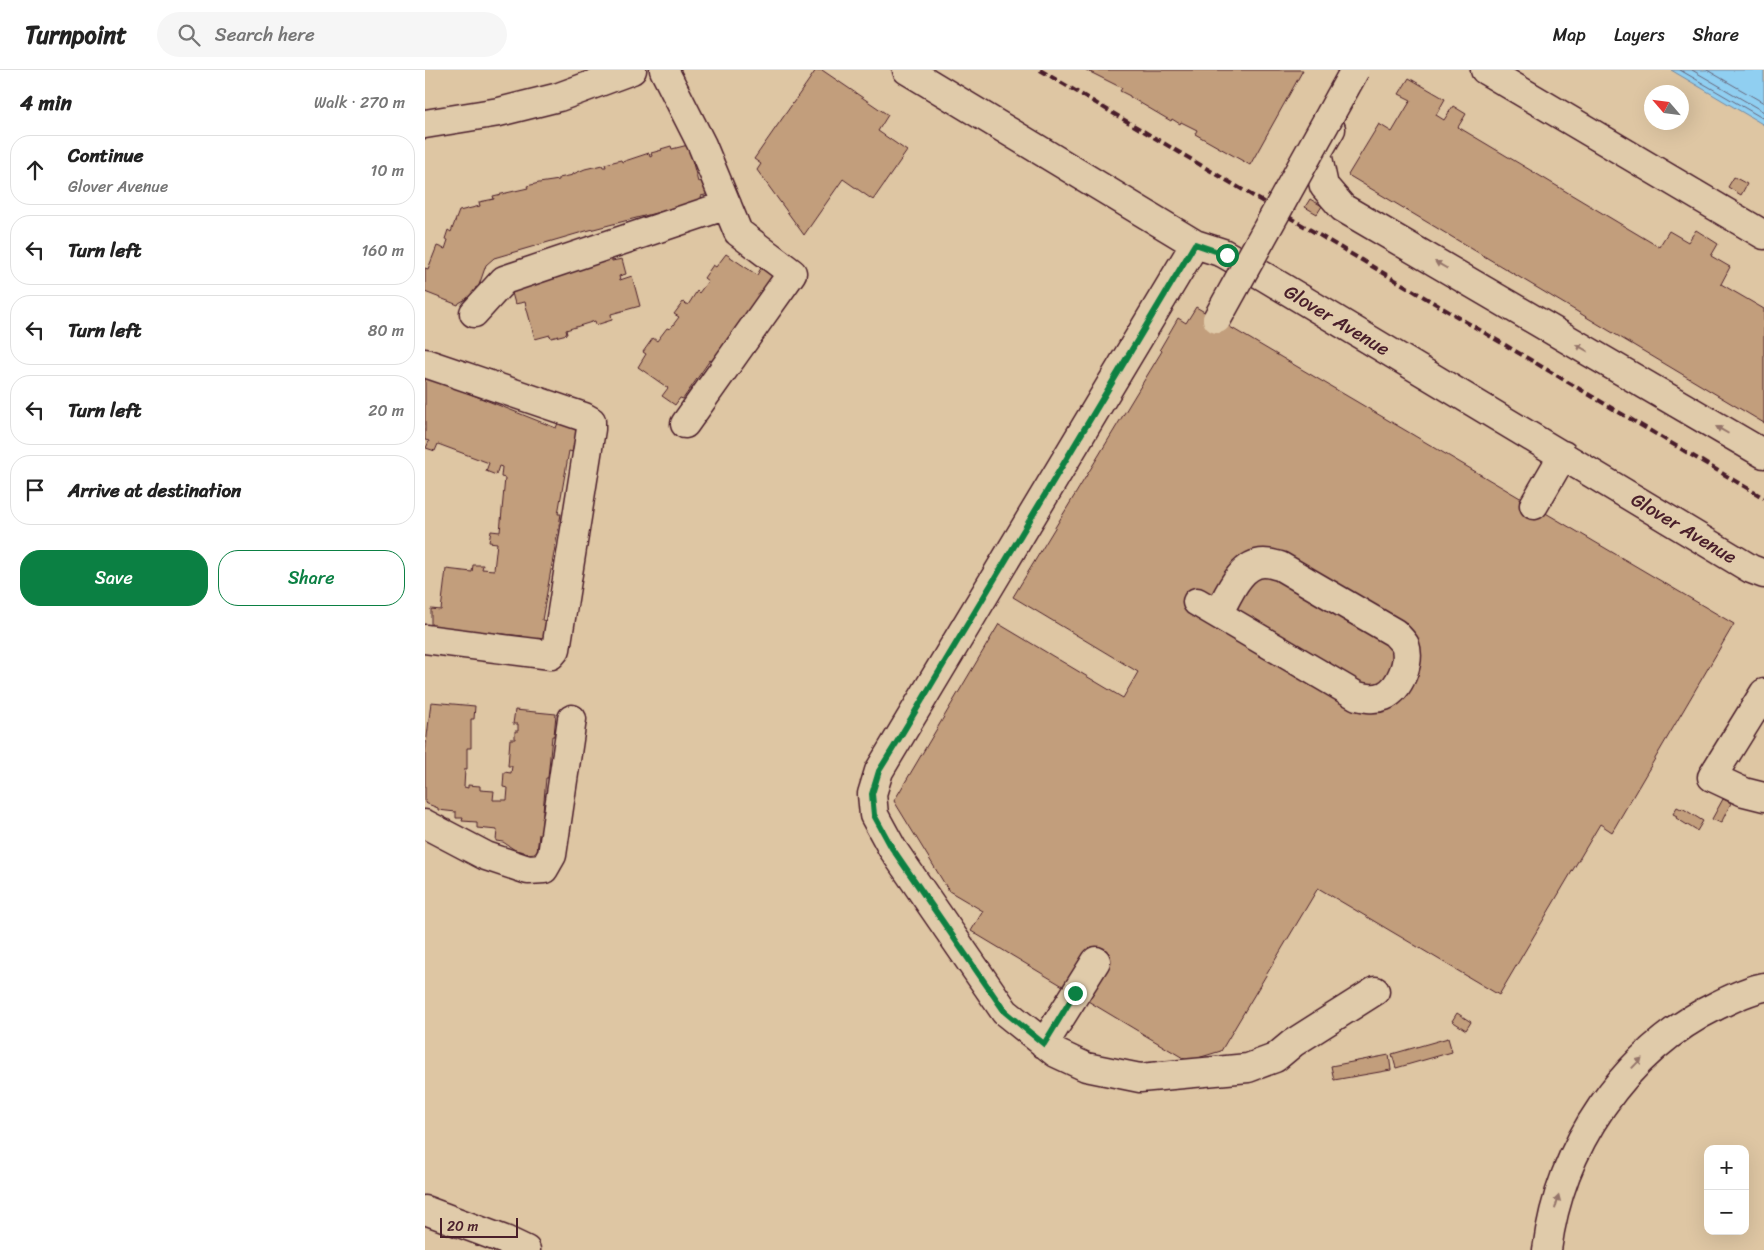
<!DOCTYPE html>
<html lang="en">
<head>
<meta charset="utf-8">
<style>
  body { margin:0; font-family:Sriracha,sans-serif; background:#f6f6f6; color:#222 }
  .controls { position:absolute; right:15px; bottom:15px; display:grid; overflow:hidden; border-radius:10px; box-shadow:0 5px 20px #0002 }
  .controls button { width:45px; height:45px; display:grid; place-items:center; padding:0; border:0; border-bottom:1px solid #e0e0e0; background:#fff; color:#222; font:25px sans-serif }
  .compass { position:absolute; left:1219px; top:15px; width:45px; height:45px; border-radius:50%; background:#fff; box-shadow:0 5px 20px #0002; rotate:298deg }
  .scale { position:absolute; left:15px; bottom:12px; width:78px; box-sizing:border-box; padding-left:5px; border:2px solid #4a1f2b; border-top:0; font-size:14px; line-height:18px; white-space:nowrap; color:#4a1f2b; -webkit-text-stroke:4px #e0cbaa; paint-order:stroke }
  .stop { position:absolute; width:15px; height:15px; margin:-11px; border:4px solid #0b8043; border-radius:50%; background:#fff }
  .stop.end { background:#0b8043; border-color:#fff; box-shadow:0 1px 5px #0008 }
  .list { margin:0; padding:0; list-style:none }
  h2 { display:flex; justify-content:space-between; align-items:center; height:65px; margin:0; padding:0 20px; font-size:21px }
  h2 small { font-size:16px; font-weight:400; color:#767676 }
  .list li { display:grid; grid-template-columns:32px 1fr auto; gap:15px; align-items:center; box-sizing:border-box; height:70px; margin:0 10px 10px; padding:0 10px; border:1px solid #e0e0e0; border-radius:20px }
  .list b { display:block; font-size:19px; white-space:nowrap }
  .list p { margin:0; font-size:16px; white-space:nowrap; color:#767676 }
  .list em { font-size:16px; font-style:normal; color:#767676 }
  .actions { display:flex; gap:10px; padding:15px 20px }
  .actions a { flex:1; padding:11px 0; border:1px solid #0b8043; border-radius:20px; text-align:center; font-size:18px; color:#0b8043 }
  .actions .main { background:#0b8043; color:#fff }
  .icon { flex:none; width:28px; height:28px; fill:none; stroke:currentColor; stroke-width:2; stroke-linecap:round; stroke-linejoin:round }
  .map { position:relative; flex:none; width:1339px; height:1180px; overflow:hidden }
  header { display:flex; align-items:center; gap:30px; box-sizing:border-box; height:70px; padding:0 25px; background:#fff; border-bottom:1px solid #e0e0e0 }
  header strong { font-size:24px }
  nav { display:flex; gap:28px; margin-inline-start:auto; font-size:18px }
  .search { width:350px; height:45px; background:#f6f6f6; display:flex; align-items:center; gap:12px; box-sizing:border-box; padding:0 18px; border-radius:28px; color:#767676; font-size:19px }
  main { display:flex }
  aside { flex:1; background:#fff }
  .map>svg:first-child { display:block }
  .water { fill:#90cff1; stroke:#7489a2 }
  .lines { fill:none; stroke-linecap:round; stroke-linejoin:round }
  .shore { stroke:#66657a; stroke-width:1 }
  .building { fill:#c29e7b; stroke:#4a1f2b }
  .minor-casing { stroke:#4a1f2b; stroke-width:31 }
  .highway-casing { stroke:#4a1f2b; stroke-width:31 }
  .minor { stroke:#e0cbaa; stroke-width:28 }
  .highway { stroke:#e0cbaa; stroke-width:28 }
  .rail { stroke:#4a1f2b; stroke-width:4; stroke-dasharray:8 4; stroke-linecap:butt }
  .minor-bridge-casing { stroke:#4a1f2b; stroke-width:31; stroke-linecap:butt }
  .minor-bridge { stroke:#e0cbaa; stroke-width:28 }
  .oneway { fill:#95756a }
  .route { stroke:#0b8043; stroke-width:6 }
  .labels { text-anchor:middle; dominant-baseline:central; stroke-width:5; stroke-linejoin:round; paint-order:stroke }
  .street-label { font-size:19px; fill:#4a1f2b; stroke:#e0cbaa }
</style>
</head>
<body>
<header>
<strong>Turnpoint</strong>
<div class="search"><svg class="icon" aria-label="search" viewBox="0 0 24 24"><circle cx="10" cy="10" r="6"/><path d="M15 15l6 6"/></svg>Search here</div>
<nav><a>Map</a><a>Layers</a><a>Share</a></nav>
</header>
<main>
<aside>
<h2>4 min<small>Walk · 270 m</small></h2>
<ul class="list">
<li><svg class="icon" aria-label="ahead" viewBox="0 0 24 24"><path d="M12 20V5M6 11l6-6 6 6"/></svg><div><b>Continue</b><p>Glover Avenue</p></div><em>10 m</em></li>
<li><svg class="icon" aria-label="left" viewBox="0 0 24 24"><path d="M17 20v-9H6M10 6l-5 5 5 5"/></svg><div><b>Turn left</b></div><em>160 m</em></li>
<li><svg class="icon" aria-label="left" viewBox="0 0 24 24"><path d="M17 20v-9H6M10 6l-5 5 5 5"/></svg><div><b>Turn left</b></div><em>80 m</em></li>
<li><svg class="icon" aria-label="left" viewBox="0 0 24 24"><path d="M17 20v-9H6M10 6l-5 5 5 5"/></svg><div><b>Turn left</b></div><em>20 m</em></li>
<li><svg class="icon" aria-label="arrive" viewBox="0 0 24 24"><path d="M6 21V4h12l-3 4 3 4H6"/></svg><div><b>Arrive at destination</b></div></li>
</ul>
<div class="actions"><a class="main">Save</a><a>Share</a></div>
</aside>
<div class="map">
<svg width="1339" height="1180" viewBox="0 0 1339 1180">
  <rect width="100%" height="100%" fill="#dec6a3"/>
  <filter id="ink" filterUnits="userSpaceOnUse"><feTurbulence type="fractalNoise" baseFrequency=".02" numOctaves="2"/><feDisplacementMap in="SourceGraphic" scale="10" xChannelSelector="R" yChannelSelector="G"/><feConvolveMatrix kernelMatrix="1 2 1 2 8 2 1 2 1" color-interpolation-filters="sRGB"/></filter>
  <g filter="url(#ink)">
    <path class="water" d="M1246 0H1339V55Z"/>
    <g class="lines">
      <path class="shore" d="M1255 0 1339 49
        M1267 0 1339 42
        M1282 0 1339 33"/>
    </g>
    <path class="building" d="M391 0H397L463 45 453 61 482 81 448 130 418 109 379 165 332 100 336 94 329 89Z
      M661 0H878L825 95 770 64 772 60 756 52 755 54 747 49 746 51 705 27V26L695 21 697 18Z
      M984 8 1020 29 1011 45 1019 50 1028 36 1041 44 1033 57 1234 177 1244 161 1263 172 1271 160 1293 174 1286 186 1305 197 1296 214 1339 239V353L923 105 954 54 967 62 986 30 974 24Z
      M263 75 273 112 280 110 284 124 276 126 277 129 254 136V137L161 161 69 188 61 195 53 218 51 217 48 225 34 233 33 235 0 222V198L3 199 12 176 20 179 23 170 20 169 23 160 26 162 34 141 55 136 54 132 69 129 68 126 103 118 102 116 114 113 134 110V108L148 105V104L160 99 177 95 178 97H181L180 94 196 90 197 92 224 83 225 87 227 86 226 83 237 80 236 79 246 76 247 79Z
      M1309 107 1322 114 1316 125 1303 117Z
      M885 129 897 136 892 144 880 137Z
      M301 184 332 205 336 198 349 207 288 292 285 290 258 329 255 328 250 335 237 326 243 318 213 297 221 284 218 282 228 268 232 271 242 258 245 259 254 247 249 244 258 232 263 235 272 221 274 223 283 211 279 208 288 195 291 197Z
      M187 188V191L197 189 201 204 194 206 195 210 207 206 215 236 186 244 187 250 171 255 170 251 141 260 142 264 126 268 125 265 110 269 100 232 90 234 86 219 141 200Z
      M771 237 1309 554 1187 762 1175 754 1074 925 893 818 796 981 763 991 546 861 558 841 524 821 469 731 574 554 698 628 713 602 588 527 737 281 735 279 753 248 761 253Z
      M0 306 131 358 133 353 152 360 148 382 144 381 133 444H136L117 550 122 551 119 571 97 569 98 566 6 557V539L16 540 21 499 47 502 48 495H58L57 499 69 500 72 473 64 472 66 461 75 462 80 408 76 407 77 397 74 396 71 405 61 401 64 393 13 374 10 381 1 378 4 371 0 370Z
      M6 632 50 636 49 649H46V678H42V699H40L39 717 43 718V715L55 716V720L69 721 68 730H82L83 718 78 717 79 702 86 703 87 696H83L85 669H90V661H93V654H88L90 640 131 644 129 666H127L123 708H121L116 764H114L112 783 100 784 99 782 90 780 78 772 71 771 72 760 52 758V752L37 751 38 748H31V742L13 740V738L0 733V684Z
      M1298 729 1306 733 1296 753 1287 749Z
      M1252 737 1256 739 1257 738 1278 751 1272 761 1251 748 1252 746 1248 744Z
      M1032 943 1046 952 1041 960 1027 951Z
      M1023 968 1027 982 971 998 967 984Z
      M964 985 966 1000 909 1010 906 996Z"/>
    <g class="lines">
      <g class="minor-casing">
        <path id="minor" d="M239 0 277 75 313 162 367 203 260 354
          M482 0 770 174 798 183 840 207 1326 499 1339 504
          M1060 0 1339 165
          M0 54 74 42 134 27 207 0
          M906 59 892 83 899 116 918 138 1339 384
          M770 174 454 701 447 724 449 745 467 778 580 942 631 983 661 997 715 1008 823 998 850 988 868 973 950 921
          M49 243 79 210 302 135
          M0 293 159 347 166 351V359L131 579 126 585 0 569
          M1109 435 1138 385
          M772 532 932 626C941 628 949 630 959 626 975 619 986 591 980 575 978 571 973 567 970 563L855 496C850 495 845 493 839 493 815 493 803 526 793 544
          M1339 623 1287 707 1319 722 1339 727
          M0 754 61 786 103 800 119 799 127 785 147 649
          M619 974 671 891"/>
      </g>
      <g class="highway-casing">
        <path id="highway" d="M0 1140 80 1170 101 1180
          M1122 1180C1135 1077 1199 981 1293 935 1308 928 1323 920 1339 917"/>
      </g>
      <use href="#minor" class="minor"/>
      <use href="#highway" class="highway"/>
      <path class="rail" d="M615 0 1339 428"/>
      <g class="minor-bridge-casing">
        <path id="minor-bridge" d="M792 249 930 0"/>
      </g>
      <use href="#minor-bridge" class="minor-bridge"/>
    </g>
    <defs><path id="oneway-solid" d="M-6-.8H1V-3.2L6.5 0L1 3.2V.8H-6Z" transform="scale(1.25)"/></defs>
    <g class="oneway">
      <use href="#oneway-solid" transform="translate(1016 195) rotate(-150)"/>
      <use href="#oneway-solid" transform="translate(1157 278) rotate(-150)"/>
      <use href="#oneway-solid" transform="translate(1297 360) rotate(-150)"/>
      <use href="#oneway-solid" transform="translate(1212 993) rotate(-46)"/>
      <use href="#oneway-solid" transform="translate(1132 1132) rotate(-74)"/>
    </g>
  </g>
  <g class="lines" filter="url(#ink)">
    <path class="route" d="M650 923 619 974 580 942 467 778 449 745 447 724 454 701 472 672 770 174 802 185"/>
  </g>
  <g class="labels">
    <g class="street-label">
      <text transform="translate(912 250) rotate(31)">Glover Avenue</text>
      <text transform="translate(1259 458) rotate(31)">Glover Avenue</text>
    </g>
  </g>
</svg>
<div class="controls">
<button>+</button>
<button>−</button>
</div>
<svg class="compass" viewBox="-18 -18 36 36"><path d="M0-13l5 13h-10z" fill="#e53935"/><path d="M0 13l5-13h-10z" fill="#767676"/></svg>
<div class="scale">20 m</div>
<div class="stop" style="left:802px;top:185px"></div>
<div class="stop end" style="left:650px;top:923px"></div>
</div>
</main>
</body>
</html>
